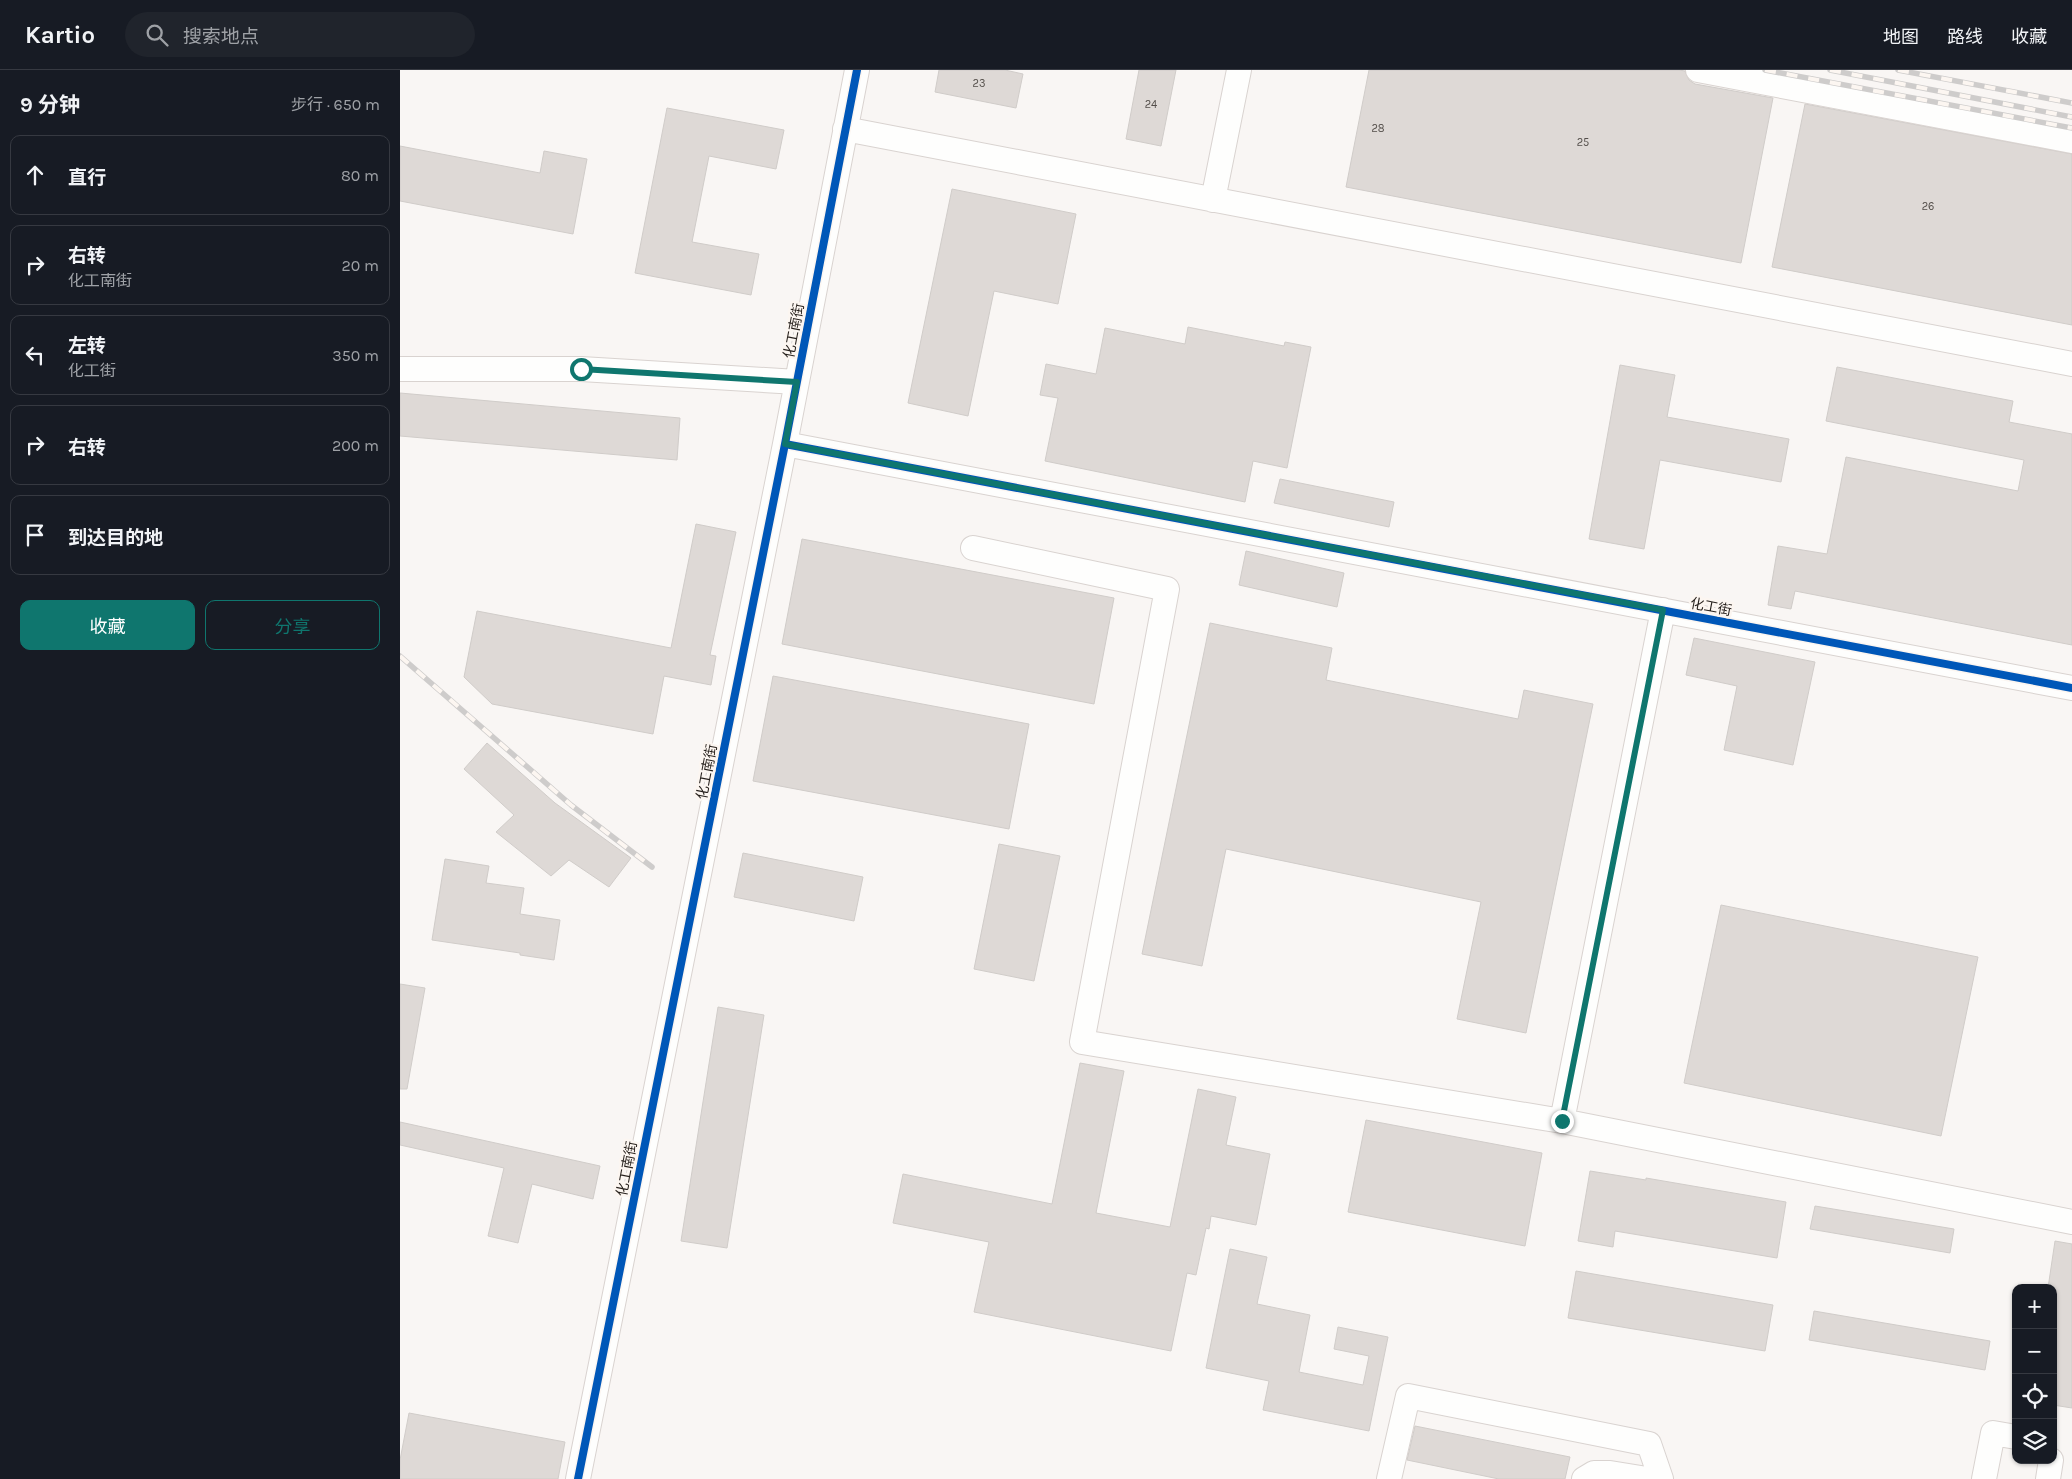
<!DOCTYPE html>
<html lang="zh">
<head>
<meta charset="utf-8">
<style>
  body { margin:0; font-family:Karla,"Noto Sans SC",sans-serif; background:#20242c; color:#f1f3f6 }
  .controls { position:absolute; right:15px; bottom:15px; display:grid; overflow:hidden; border-radius:10px; box-shadow:0 1px 4px #0004 }
  .controls button { width:45px; height:45px; display:grid; place-items:center; padding:0; border:0; border-bottom:1px solid #363941; background:#171b24; color:#f1f3f6; font:25px sans-serif }
  .stop { position:absolute; width:15px; height:15px; margin:-11px; border:4px solid #0f766e; border-radius:50%; background:#fff }
  .stop.end { background:#0f766e; border-color:#fff; box-shadow:0 1px 5px #0008 }
  .list { margin:0; padding:0; list-style:none }
  h2 { display:flex; justify-content:space-between; align-items:center; height:65px; margin:0; padding:0 20px; font-size:21px }
  h2 small { font-size:16px; font-weight:400; color:#9ea1a6 }
  .list li { display:grid; grid-template-columns:32px 1fr auto; gap:15px; align-items:center; box-sizing:border-box; height:80px; margin:0 10px 10px; padding:0 10px; border:1px solid #363941; border-radius:10px }
  .list b { display:block; font-size:19px; white-space:nowrap }
  .list p { margin:0; font-size:16px; white-space:nowrap; color:#9ea1a6 }
  .list em { font-size:16px; font-style:normal; color:#9ea1a6 }
  .actions { display:flex; gap:10px; padding:15px 20px }
  .actions a { flex:1; padding:11px 0; border:1px solid #0f766e; border-radius:10px; text-align:center; font-size:18px; color:#0f766e }
  .actions .main { background:#0f766e; color:#fff }
  .icon { flex:none; width:28px; height:28px; fill:none; stroke:currentColor; stroke-width:2; stroke-linecap:round; stroke-linejoin:round }
  .map { position:relative; flex:none; width:1672px; height:1409px; overflow:hidden }
  header { display:flex; align-items:center; gap:30px; box-sizing:border-box; height:70px; padding:0 25px; background:#171b24; border-bottom:1px solid #363941 }
  header strong { font-size:24px }
  nav { display:flex; gap:28px; margin-inline-start:auto; font-size:18px }
  .search { width:350px; height:45px; background:#20242c; display:flex; align-items:center; gap:12px; box-sizing:border-box; padding:0 18px; border-radius:28px; color:#9ea1a6; font-size:19px }
  main { display:flex }
  aside { flex:1; background:#171b24 }
  .map>svg:first-child { display:block }
  .building { fill:#ded9d6; stroke:#d0ccc9 }
  .lines { fill:none; stroke-linecap:round; stroke-linejoin:round }
  .minor-casing { stroke:#d9d3d0; stroke-width:26 }
  .minor { stroke:#fefefd; stroke-width:24 }
  .rail-casing { stroke:#cecccb; stroke-width:5.5 }
  .rail { stroke:#fcf6f1; stroke-width:4; stroke-dasharray:11; stroke-linecap:butt }
  .cycleway-casing { stroke:#fcf6f1; stroke-width:11 }
  .cycleway { stroke:#0057b8; stroke-width:8 }
  .route { stroke:#0f766e; stroke-width:6 }
  .labels { text-anchor:middle; dominant-baseline:central; stroke-width:5; stroke-linejoin:round; paint-order:stroke }
  .number-label { font-size:11px; fill:#534e4a }
  .street-label { font-size:14px; fill:#251f1b; stroke:#fcf6f1 }
</style>
</head>
<body>
<header>
<strong>Kartio</strong>
<div class="search"><svg class="icon" aria-label="search" viewBox="0 0 24 24"><circle cx="10" cy="10" r="6"/><path d="M15 15l6 6"/></svg>搜索地点</div>
<nav><a>地图</a><a>路线</a><a>收藏</a></nav>
</header>
<main>
<aside>
<h2>9 分钟<small>步行 · 650 m</small></h2>
<ul class="list">
<li><svg class="icon" aria-label="ahead" viewBox="0 0 24 24"><path d="M12 20V5M6 11l6-6 6 6"/></svg><div><b>直行</b></div><em>80 m</em></li>
<li><svg class="icon" aria-label="right" viewBox="0 0 24 24"><path d="M7 20v-9h11M14 6l5 5-5 5"/></svg><div><b>右转</b><p>化工南街</p></div><em>20 m</em></li>
<li><svg class="icon" aria-label="left" viewBox="0 0 24 24"><path d="M17 20v-9H6M10 6l-5 5 5 5"/></svg><div><b>左转</b><p>化工街</p></div><em>350 m</em></li>
<li><svg class="icon" aria-label="right" viewBox="0 0 24 24"><path d="M7 20v-9h11M14 6l5 5-5 5"/></svg><div><b>右转</b></div><em>200 m</em></li>
<li><svg class="icon" aria-label="arrive" viewBox="0 0 24 24"><path d="M6 21V4h12l-3 4 3 4H6"/></svg><div><b>到达目的地</b></div></li>
</ul>
<div class="actions"><a class="main">收藏</a><a>分享</a></div>
</aside>
<div class="map">
<svg width="1672" height="1409" viewBox="0 0 1672 1409">
  <rect width="100%" height="100%" fill="#f9f6f4"/>
  <path class="building" d="M539 0H605L623 4 616 38 535 22Z
    M739 0H776L761 76 726 69Z
    M969 0H1279L1285 1 1289 10 1295 14 1373 28 1341 193 946 117Z
    M1405 34 1672 84V255L1372 197Z
    M267 38 384 60 376 99 309 86 292 172 359 184 351 225 235 203Z
    M0 76 140 103 144 81 187 89 173 164 0 131Z
    M552 119 676 144 658 234 594 221 568 346 508 333Z
    M788 257 884 276 885 272 911 277 887 398 853 391 845 432 645 391 658 328 640 325 646 294 696 304 705 258 785 274Z
    M1220 295 1275 305 1267 347 1389 369 1381 412 1260 390 1244 479 1189 469Z
    M1437 297 1613 331 1609 352 1672 364V575L1395 521 1391 539 1368 535 1378 476 1427 484 1446 387 1618 421 1624 390 1426 351Z
    M0 323 280 348 277 390 0 366Z
    M880 409 994 432 989 457 874 433Z
    M296 454 336 462 310 585 316 586 311 615 264 606 253 664 92 634 64 607 77 541 271 578Z
    M402 469 714 528 694 634 382 574Z
    M846 481 944 503 937 537 839 515Z
    M810 553 932 578 926 610 1118 649 1124 620 1193 634 1126 963 1057 949 1081 832 826 779 802 896 742 884Z
    M1294 568 1415 592 1393 695 1324 680 1337 616 1286 605Z
    M373 606 629 654 609 759 353 711Z
    M87 673 155 733 231 788 209 817 169 790 151 806 96 762 114 745 64 699Z
    M599 774 660 786 634 911 574 899Z
    M343 783 463 807 454 851 334 827Z
    M45 789 89 796 86 813 124 818 120 844 160 850 154 890 120 885V883L32 870Z
    M1321 835 1578 887 1541 1066 1284 1013Z
    M0 914 25 918 7 1019H0Z
    M318 937 364 945 327 1178 281 1171Z
    M680 993 724 1001 696 1143 770 1157 798 1019 836 1027 826 1075 870 1084 856 1155 811 1146 809 1159 806 1158 796 1205 787 1203 771 1281 574 1242 589 1172 493 1153 503 1104 652 1134Z
    M966 1050 1142 1083 1125 1176 948 1142Z
    M0 1052 200 1096 193 1129 132 1114 118 1173 88 1166 104 1098 0 1075Z
    M1190 1101 1246 1110V1108L1386 1132 1377 1188 1215 1161 1213 1177 1178 1171Z
    M1415 1136 1554 1159 1550 1183 1410 1159Z
    M1655 1171 1672 1174V1338L1653 1335V1218H1648Z
    M830 1179 867 1187 857 1234 910 1245 899 1302 963 1315 969 1286 934 1279 938 1257 988 1267 969 1361 863 1340 869 1311 806 1298Z
    M1176 1201 1373 1235 1365 1281 1168 1248Z
    M1414 1241 1590 1271 1585 1300 1409 1270Z
    M9 1343 165 1372 158 1409H0V1390Z
    M1015 1356 1170 1387 1165 1409H1099L1007 1390Z"/>
  <g class="lines">
    <g class="minor-casing">
      <path id="minor" d="M1298 0 1672 71
        M445 59 1672 294
        M813 130 839 0
        M0 299H181L397 312
        M385 374 1672 618
        M573 478 767 519 682 972 1162 1051 1672 1152
        M1162 1051 1263 540
        M178 1409 385 374 457 0
        M989 1409 1008 1326 1249 1374 1261 1409
        M1184 1409 1194 1403H1210L1247 1409
        M1584 1409 1593 1363 1616 1367
        M1648 1409 1651 1390"/>
    </g>
    <use href="#minor" class="minor"/>
    <g class="rail-casing">
      <path id="rail" d="M1365 0 1672 58
        M1430 0 1672 47
        M1498 0 1672 33
        M0 586 171 735 252 797"/>
    </g>
    <use href="#rail" class="rail"/>
    <g class="cycleway-casing">
      <path id="cycleway" d="M385 374 1672 618
        M178 1409 385 374 457 0"/>
    </g>
    <use href="#cycleway" class="cycleway"/>
  </g>
  <g class="lines">
    <path class="route" d="M181 299 397 312 385 374 1263 540 1162 1051"/>
  </g>
  <g class="labels">
    <g class="number-label">
      <text x="579" y="13">23</text>
      <text x="751" y="34">24</text>
      <text x="978" y="58">28</text>
      <text x="1183" y="72">25</text>
      <text x="1528" y="136">26</text>
    </g>
    <g class="street-label">
      <text transform="translate(394 261) rotate(-79)">化工南街</text>
      <text transform="translate(1311 537) rotate(11)">化工街</text>
      <text transform="translate(307 702) rotate(-79)">化工南街</text>
      <text transform="translate(227 1099) rotate(-79)">化工南街</text>
    </g>
  </g>
</svg>
<div class="controls">
<button>+</button>
<button>−</button>
<button><svg class="icon" aria-label="locate" viewBox="0 0 24 24"><circle cx="12" cy="12" r="6"/><path d="M12 2v4M12 18v4M2 12h4M18 12h4"/></svg></button>
<button><svg class="icon" aria-label="layers" viewBox="0 0 24 24"><path d="M12 4l9 5-9 5-9-5zM3 14l9 5 9-5"/></svg></button>
</div>
<div class="stop" style="left:181px;top:299px"></div>
<div class="stop end" style="left:1162px;top:1051px"></div>
</div>
</main>
</body>
</html>
